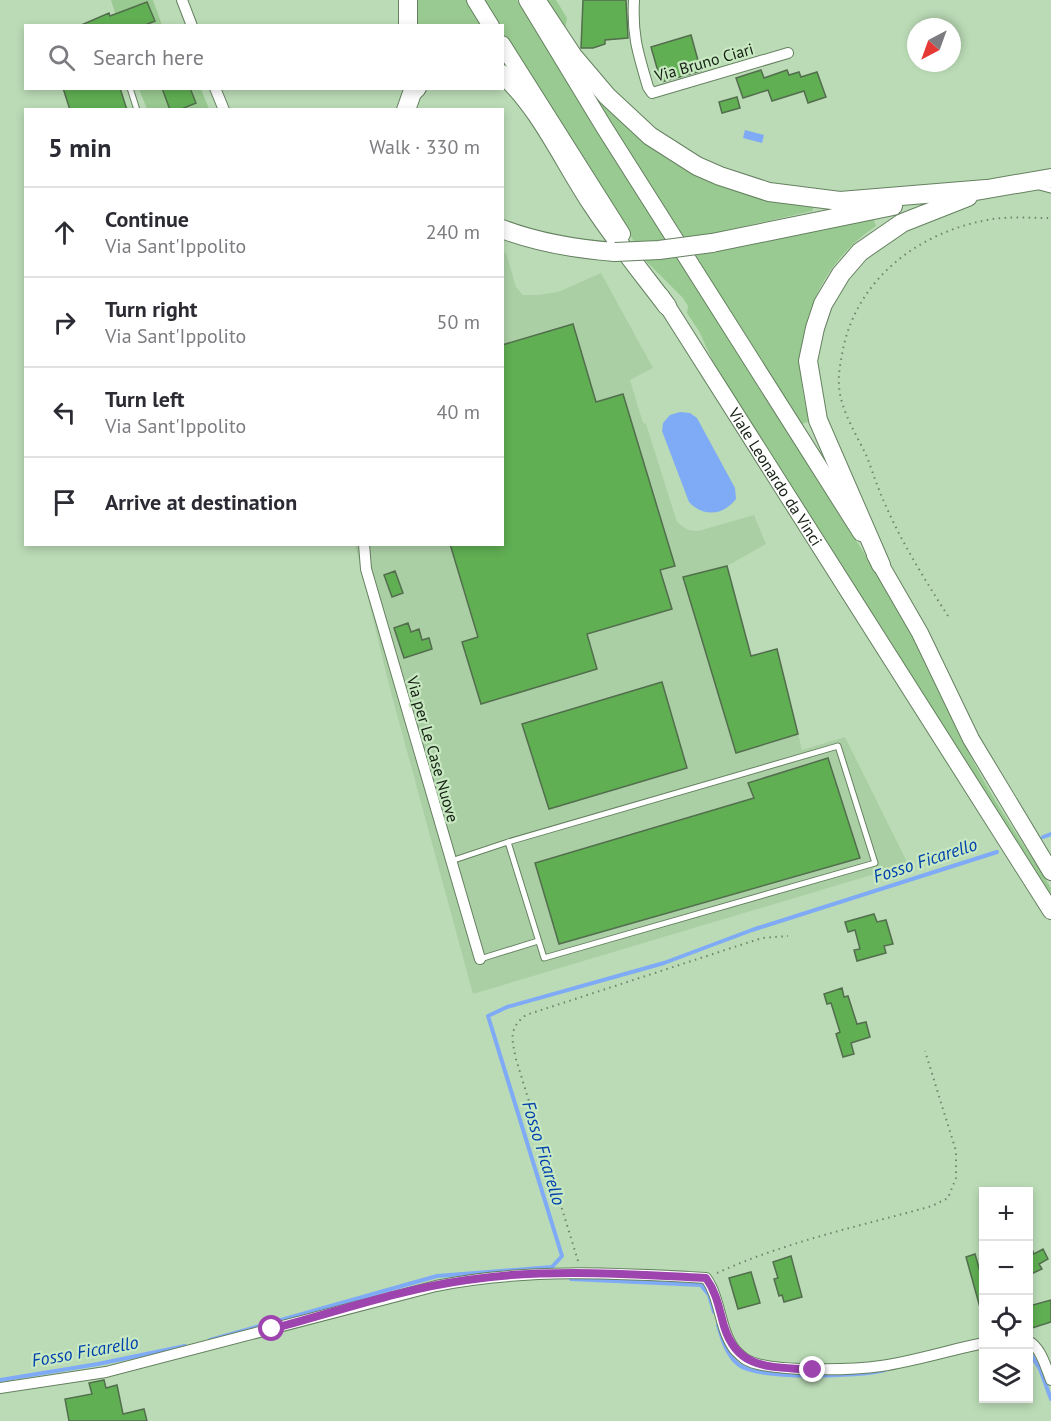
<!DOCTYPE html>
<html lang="en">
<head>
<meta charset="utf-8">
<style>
  body { margin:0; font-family:"PT Sans",sans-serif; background:#f7f7f7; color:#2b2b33 }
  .controls { position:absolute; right:18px; bottom:18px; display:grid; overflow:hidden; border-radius:0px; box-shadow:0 3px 9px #0003 }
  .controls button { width:54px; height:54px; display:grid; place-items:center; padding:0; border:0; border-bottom:2px solid #e1e1e2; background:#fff; color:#2b2b33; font:30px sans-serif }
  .compass { position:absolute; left:907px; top:18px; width:54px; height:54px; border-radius:50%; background:#fff; box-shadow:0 3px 9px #0003; rotate:221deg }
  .stop { position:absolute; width:18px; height:18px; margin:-14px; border:4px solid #9e44af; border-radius:50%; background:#fff }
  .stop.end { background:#9e44af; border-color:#fff; box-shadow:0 2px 6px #0008 }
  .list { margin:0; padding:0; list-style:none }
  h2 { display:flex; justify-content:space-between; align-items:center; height:78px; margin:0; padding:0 24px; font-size:26px }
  h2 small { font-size:20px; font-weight:400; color:#7c7c81 }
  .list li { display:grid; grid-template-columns:39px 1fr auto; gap:18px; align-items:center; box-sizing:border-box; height:90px; padding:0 24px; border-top:2px solid #e1e1e2 }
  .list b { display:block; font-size:22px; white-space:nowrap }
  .list p { margin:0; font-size:20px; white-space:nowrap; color:#7c7c81 }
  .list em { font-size:20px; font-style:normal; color:#7c7c81 }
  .icon { flex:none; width:33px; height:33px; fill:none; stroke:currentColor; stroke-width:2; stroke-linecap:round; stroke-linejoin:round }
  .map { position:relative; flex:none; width:1051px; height:1421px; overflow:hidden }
  .search { position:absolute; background:#fff; box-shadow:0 3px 9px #0003; left:24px; top:24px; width:480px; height:66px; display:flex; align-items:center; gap:15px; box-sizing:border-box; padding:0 21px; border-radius:0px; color:#7c7c81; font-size:22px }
  .panel { position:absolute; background:#fff; box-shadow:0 3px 9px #0003; left:24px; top:108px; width:480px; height:438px; border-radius:0px }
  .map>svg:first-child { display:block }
  .built { fill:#abcfa5 }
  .green { fill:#99ca91 }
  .water { fill:#7faaf6 }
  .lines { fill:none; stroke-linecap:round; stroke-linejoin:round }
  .stream { stroke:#7faaf6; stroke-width:4 }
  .building { fill:#60af53; stroke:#526e4d; stroke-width:1.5 }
  .lane-casing { stroke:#658160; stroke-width:7 }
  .street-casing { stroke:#658160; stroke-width:12 }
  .primary-casing { stroke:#658160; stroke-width:18 }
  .highway-casing { stroke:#658160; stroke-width:20 }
  .path { stroke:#6f856b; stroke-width:2; stroke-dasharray:1.5 4.5; stroke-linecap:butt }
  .lane { stroke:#fff; stroke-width:5 }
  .street { stroke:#fff; stroke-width:10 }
  .primary { stroke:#fff; stroke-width:16 }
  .highway { stroke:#fff; stroke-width:18 }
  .highway-bridge-casing { stroke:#658160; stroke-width:20; stroke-linecap:butt }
  .highway-bridge { stroke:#fff; stroke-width:18 }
  .route { stroke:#9e44af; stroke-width:8 }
  .labels { text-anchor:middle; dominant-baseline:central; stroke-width:4.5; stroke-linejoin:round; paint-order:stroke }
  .street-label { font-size:16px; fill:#152013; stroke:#c8e8c2 }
  .water-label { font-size:18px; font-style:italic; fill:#0042ad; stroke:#c8e8c2 }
</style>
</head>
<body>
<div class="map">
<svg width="1051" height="1421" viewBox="0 0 1051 1421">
  <rect width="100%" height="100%" fill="#bbdbb6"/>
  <path class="built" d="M503 253H506L516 287 523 295H538L558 292 601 273 653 368 630 380 643 423 646 424 677 522 688 530 698 531 754 515 766 544 727 566 751 656 777 649 802 750 845 737 908 864 473 994 389 685 355 545 502 544Z"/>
  <path class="green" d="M111 0H153L162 25H119Z
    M414 0H466L482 25 411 26Z
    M482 0H517L891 596C923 655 949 717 981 776 1002 814 1028 851 1051 888V898L720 377 699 331 687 313 688 306 683 298 647 262 503 33 502 26 498 25Z
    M543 0H556L567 18 565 30Z
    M139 89H201L209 109H147Z
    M593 93 645 139 816 202 812 211 714 233 720 250 873 218 876 226C812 268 785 349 810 421L802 424 793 411Z"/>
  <path class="water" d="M745 130 764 135 762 143 743 138Z
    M680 412 690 413 697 418 735 488 736 499C723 516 703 517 689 502L662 431 663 423 670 415Z"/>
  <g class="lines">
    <path class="stream" d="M1043 837 1051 834
      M571 1279 701 1285 709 1295 714 1312
      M718 1325C722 1339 727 1356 739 1365 761 1380 858 1377 885 1370
      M210 1340 437 1276 552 1267 562 1256 488 1016 507 1007 664 963 752 930 997 852
      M1028 1350 1040 1369 1051 1399
      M0 1380 98 1364 185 1346"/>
  </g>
  <path class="building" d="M583 0H626L628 38 605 40V44L593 48H581Z
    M147 2 155 21 143 26H79L109 13 110 16Z
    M691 35 701 71 661 82 651 47Z
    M761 70 764 78 787 70 789 75 799 72 801 77 817 72 826 97 808 103 804 91 772 101 768 90 743 98 736 78Z
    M63 88H120L127 110H70Z
    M162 88H190L196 103 179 110H170Z
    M737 97 740 108 722 113 719 102Z
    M573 324 596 402 623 394 675 566 660 570 672 609 587 634 597 669 481 704 462 642 478 637 450 544H502V345Z
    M727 566 751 656 777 649 798 734 736 753 683 577Z
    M395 571 403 593 392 597 384 575Z
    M408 623 411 632 419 629 422 640 429 638 432 649 404 658 394 628Z
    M662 682 687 768 549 809 522 724Z
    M828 758 860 858 559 944 535 863 754 798 748 783Z
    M874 914 877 922 886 920 893 944 884 946 886 953 857 961 854 950 860 949 855 930 848 932 845 922Z
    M842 988 844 997 848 996 857 1024 866 1022 870 1037 851 1043 854 1054 843 1057 836 1034 840 1032 831 1003 827 1004 824 994Z
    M1029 1242 1034 1254 1043 1249 1048 1259 1039 1264 1042 1269 1031 1274 1029 1269Z
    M975 1254 984 1285V1311H981L966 1257Z
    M791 1256 802 1297 784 1302 782 1295 779 1296 774 1279 778 1278 773 1262Z
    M751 1272 760 1303 738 1309 729 1278Z
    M1051 1300V1322L1029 1329V1306Z
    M104 1380 106 1388 117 1385 123 1414 144 1409 147 1421H69L65 1399 92 1394 89 1383Z"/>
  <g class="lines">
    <g class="lane-casing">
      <path id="lane" d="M130 88 137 110
        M1040 187 1051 190
        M451 861 508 842 838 746 875 863 544 958 508 842
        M480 959 538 941"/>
    </g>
    <g class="street-casing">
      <path id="street" d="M182 0 192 26
        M634 0C632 36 638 53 648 87L652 93 788 53
        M215 88 224 110
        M364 544 366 569 480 959
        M1028 1341C1041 1347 1046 1368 1051 1380
        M0 1388 106 1372 436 1286C525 1268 616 1273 706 1278 721 1299 719 1329 735 1350 737 1352 742 1357 745 1359 766 1373 854 1370 881 1366 915 1361 949 1350 984 1343"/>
    </g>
    <g class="primary-casing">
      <g id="primary">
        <path d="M475 0 491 26"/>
        <path d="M527 0 604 127 861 533"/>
        <path d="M502 44 622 234"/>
        <path id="s1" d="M661 296 1051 911"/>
        <path d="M875 555 920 633 971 739 1051 872"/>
      </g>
    </g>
    <g class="highway-casing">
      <path id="highway" d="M536 0 573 56 607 96 650 136 697 166 720 176 769 192 840 201 986 189
        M408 26V0
        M502 74C540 107 565 165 593 206 616 241 642 273 667 306
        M406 110 412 93 417 88
        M976 191 1051 178
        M502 229C539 243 576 249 615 252
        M712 243 893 206
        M881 565 818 420 808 361 815 328 823 304 841 274 860 252 902 223 968 197"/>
    </g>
    <path class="path" d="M948 616C925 580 902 543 885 504 878 489 873 473 867 457 857 435 840 410 839 385 838 373 841 361 843 349 858 278 918 233 987 220 1008 216 1030 218 1051 218
      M578 1261 516 1059C512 1040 508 1028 526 1015L762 938 788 936
      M717 1273C785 1242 860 1226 932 1206L948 1198 956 1178V1151L925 1051"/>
    <use href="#lane" class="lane"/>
    <use href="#street" class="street"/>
    <use href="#primary" class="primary"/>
    <use href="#highway" class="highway"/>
    <g class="highway-bridge-casing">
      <path id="highway-bridge" d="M615 252 659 250 712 243"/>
    </g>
    <use href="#highway-bridge" class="highway-bridge"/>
  </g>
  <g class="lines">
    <path class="route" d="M272 1329C336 1312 401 1289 467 1280 546 1268 627 1274 706 1278 717 1293 719 1309 724 1326 738 1372 773 1366 813 1370"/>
  </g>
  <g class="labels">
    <g class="street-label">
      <text transform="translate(704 62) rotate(-16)">Via Bruno Ciari</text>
      <text stroke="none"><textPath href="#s1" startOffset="214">Viale Leonardo da Vinci</textPath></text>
      <text transform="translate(433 749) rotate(74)">Via per Le Case Nuove</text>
    </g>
    <g class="water-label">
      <text transform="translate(925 860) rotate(-18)">Fosso Ficarello</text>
      <text transform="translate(544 1153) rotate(73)">Fosso Ficarello</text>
      <text transform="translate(85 1351) rotate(-10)">Fosso Ficarello</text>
    </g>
  </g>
</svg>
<div class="controls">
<button>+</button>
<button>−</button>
<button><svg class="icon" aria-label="locate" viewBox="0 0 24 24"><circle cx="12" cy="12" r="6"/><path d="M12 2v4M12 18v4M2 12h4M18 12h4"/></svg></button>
<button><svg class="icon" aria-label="layers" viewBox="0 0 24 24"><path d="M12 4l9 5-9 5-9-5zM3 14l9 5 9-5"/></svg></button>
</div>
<svg class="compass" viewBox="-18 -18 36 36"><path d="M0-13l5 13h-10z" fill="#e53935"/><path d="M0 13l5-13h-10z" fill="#7c7c81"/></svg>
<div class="stop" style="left:272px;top:1329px"></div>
<div class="stop end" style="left:813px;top:1370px"></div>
<div class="search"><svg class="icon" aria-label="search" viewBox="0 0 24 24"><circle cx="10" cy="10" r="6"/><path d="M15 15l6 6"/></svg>Search here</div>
<section class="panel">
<h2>5 min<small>Walk · 330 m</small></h2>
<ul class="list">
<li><svg class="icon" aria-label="ahead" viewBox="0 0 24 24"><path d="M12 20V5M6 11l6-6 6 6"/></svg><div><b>Continue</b><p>Via Sant'Ippolito</p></div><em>240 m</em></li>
<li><svg class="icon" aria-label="right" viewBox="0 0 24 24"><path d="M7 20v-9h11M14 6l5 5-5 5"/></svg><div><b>Turn right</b><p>Via Sant'Ippolito</p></div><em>50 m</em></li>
<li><svg class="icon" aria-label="left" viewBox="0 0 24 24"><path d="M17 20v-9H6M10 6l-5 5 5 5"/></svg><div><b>Turn left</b><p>Via Sant'Ippolito</p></div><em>40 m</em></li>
<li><svg class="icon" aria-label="arrive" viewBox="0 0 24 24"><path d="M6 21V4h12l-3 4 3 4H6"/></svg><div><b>Arrive at destination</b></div></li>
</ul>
</section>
</div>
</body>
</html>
